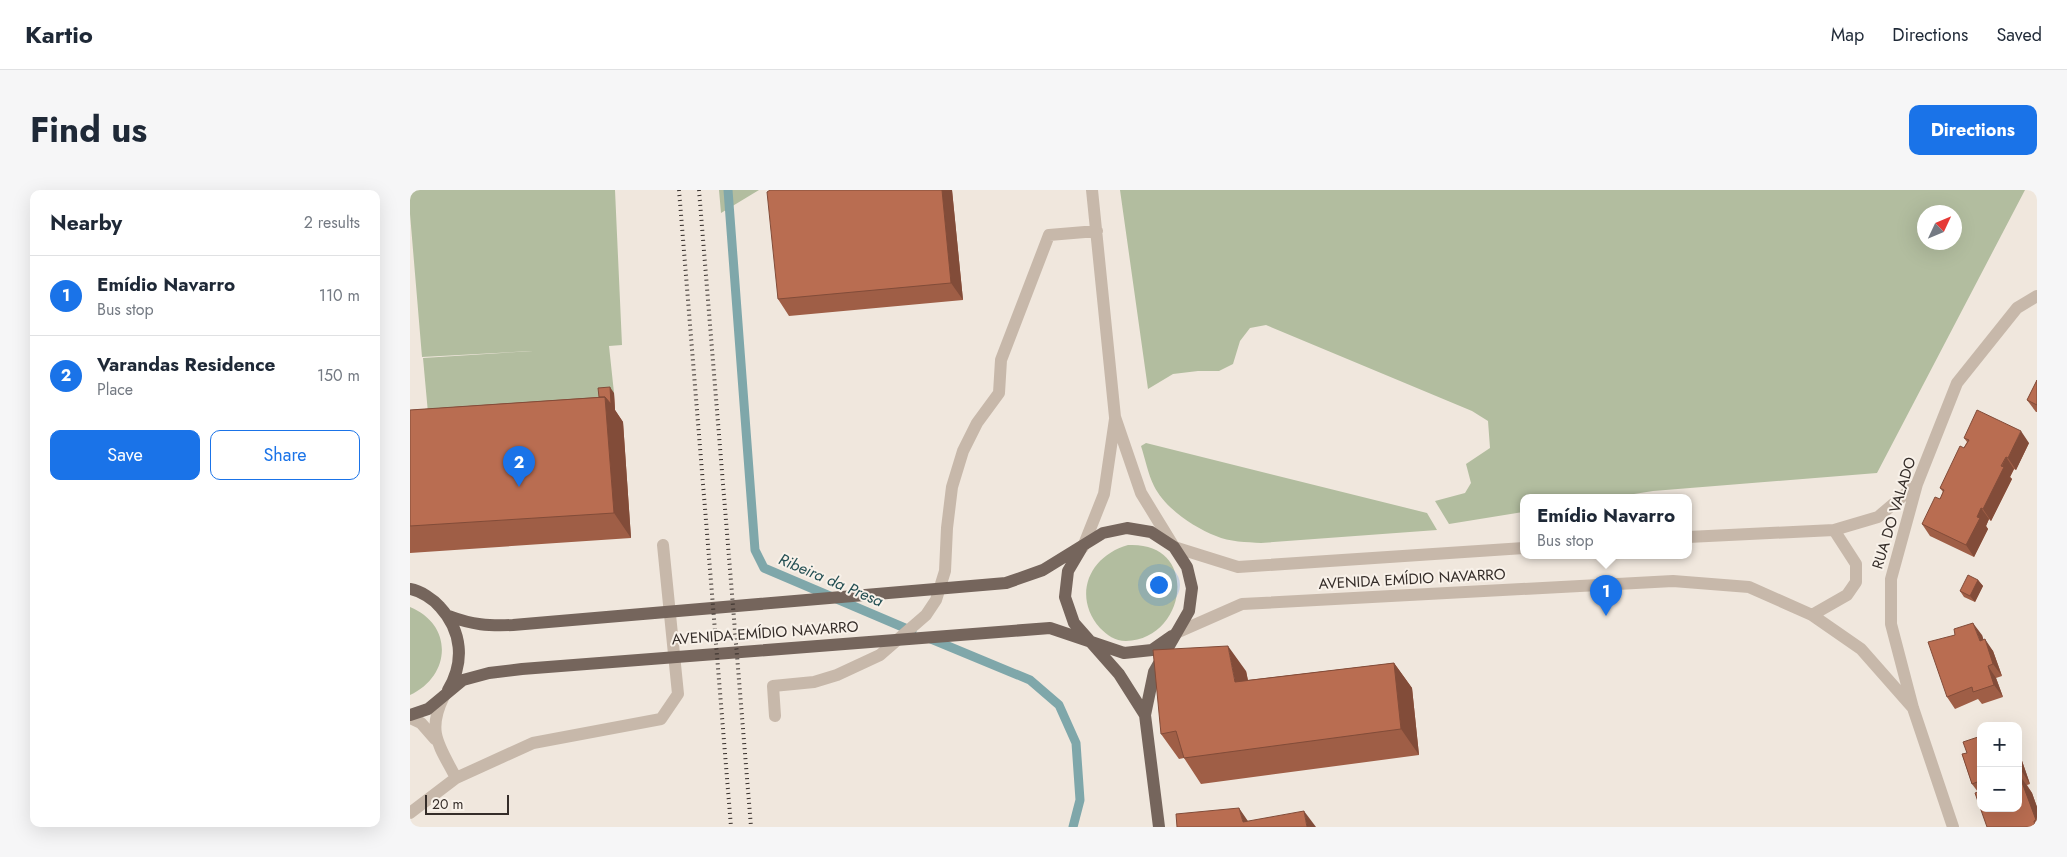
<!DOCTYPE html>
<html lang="en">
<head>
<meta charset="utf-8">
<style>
  body { margin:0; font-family:Jost,sans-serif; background:#f6f6f7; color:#1f2937 }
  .controls { position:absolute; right:15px; bottom:15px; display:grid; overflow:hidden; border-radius:10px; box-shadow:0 5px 20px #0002 }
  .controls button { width:45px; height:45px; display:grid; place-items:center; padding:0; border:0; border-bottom:1px solid #e0e1e3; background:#fff; color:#1f2937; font:25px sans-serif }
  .compass { position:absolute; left:1507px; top:15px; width:45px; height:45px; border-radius:50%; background:#fff; box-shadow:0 5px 20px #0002; rotate:46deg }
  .scale { position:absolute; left:15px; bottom:12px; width:84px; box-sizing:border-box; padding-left:5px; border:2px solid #352d29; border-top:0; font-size:14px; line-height:18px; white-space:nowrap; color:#352d29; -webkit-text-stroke:4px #f8f1e9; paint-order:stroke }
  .you { position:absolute; left:748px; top:394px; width:18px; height:18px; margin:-12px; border:4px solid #fff; border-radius:50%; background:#1a73e8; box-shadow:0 0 0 8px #1a73e833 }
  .badge { display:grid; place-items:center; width:32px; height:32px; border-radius:50%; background:#1a73e8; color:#fff; font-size:16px; font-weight:700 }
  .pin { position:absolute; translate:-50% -41px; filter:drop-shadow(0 1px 2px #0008) }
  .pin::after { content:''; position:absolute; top:26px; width:18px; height:15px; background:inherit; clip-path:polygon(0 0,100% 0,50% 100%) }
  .popup { position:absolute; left:1110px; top:304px; width:172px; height:65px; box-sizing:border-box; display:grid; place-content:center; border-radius:10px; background:#fff; filter:drop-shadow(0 1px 4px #0005); font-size:16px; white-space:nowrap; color:#747a83 }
  .popup b { font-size:19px; color:#1f2937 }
  .popup::after { content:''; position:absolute; left:50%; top:100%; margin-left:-10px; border:10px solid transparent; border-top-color:#fff }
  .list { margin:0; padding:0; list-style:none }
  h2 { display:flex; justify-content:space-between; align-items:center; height:65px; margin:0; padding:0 20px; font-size:21px }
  h2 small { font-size:16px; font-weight:400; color:#747a83 }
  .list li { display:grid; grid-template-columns:32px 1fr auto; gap:15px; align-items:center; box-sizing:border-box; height:80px; padding:0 20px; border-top:1px solid #e0e1e3 }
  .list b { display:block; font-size:19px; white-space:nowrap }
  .list p { margin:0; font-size:16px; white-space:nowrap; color:#747a83 }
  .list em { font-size:16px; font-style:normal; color:#747a83 }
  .actions { display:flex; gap:10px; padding:15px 20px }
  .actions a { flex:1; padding:11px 0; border:1px solid #1a73e8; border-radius:10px; text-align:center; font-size:18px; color:#1a73e8 }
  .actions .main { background:#1a73e8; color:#fff }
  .map { position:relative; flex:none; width:1627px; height:637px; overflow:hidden; border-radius:10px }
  header { display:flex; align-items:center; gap:30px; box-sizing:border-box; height:70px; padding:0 25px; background:#fff; border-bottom:1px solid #e0e1e3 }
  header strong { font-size:24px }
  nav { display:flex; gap:28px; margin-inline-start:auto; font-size:18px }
  .intro { display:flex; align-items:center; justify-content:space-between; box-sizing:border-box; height:120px; padding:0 30px }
  h1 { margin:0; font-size:35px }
  .button { padding:12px 22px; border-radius:10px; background:#1a73e8; color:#fff; font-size:18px; font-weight:700 }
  main { display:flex; gap:30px; padding:0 30px }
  aside { flex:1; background:#fff; border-radius:10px; box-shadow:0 5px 20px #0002 }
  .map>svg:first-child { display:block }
  .green { fill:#b2bd9f; fill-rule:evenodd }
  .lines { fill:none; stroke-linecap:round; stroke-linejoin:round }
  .stream { stroke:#7fa7aa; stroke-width:9 }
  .minor { stroke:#c7b8aa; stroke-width:12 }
  .major { stroke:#75655c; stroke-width:12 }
  .rail { stroke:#352d29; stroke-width:4; stroke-dasharray:1 4; stroke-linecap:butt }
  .wall { fill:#9f5e46 }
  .shaded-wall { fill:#824c39 }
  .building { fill:#b96d51; stroke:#824c39 }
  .labels { text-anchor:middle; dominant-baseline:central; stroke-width:4; stroke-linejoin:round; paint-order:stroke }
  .street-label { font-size:15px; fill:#352d29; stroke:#f8f1e9 }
  .water-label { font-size:16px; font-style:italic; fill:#234e52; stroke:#f8f1e9 }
</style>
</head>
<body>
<header>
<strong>Kartio</strong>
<nav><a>Map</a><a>Directions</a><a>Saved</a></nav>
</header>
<div class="intro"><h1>Find us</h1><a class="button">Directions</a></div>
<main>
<aside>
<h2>Nearby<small>2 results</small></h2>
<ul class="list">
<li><span class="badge">1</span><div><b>Emídio Navarro</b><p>Bus stop</p></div><em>110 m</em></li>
<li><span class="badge">2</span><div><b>Varandas Residence</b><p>Place</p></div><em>150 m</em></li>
</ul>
<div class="actions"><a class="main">Save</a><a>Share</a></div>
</aside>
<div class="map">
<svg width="1627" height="637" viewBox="0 0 1627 637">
  <rect width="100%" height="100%" fill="#f0e7dd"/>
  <path class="green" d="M0 0H205L212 155 199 156 204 203 194 224 20 245 13 168 123 161 12 167 0 24Z
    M309 0H349L311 23Z
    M710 0H1615L1467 283 1243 301 1205 307H1114L1113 322 1039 334 1025 311 1055 303 1061 293 1056 274 1080 258 1078 231 1062 221 856 135 840 138 830 151 823 174 809 181H788L763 184 738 199ZM1514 22H1544V52H1514Z
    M736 253 1017 323 1027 340 851 353C837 352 819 352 806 346 783 337 755 318 744 296 738 284 735 268 731 256Z
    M718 355C791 351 777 450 716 451 705 451 697 445 690 438 662 406 679 366 718 355Z
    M0 417C44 435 41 486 0 505Z"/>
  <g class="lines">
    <path class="stream" d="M318 0 345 360 354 378 502 441
      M521 449 620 490 649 515 666 553 670 610 663 637"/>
    <path class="minor" d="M682 0 705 227 731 303 764 357 828 377 1114 358
      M1278 347 1424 340 1468 327 1507 294
      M673 357 694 304 705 229
      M1402 425 1437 405 1446 392V374L1424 340
      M766 443 832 414 1263 391 1339 397 1402 425 1451 459 1503 518
      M34 506C16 542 29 555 46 588
      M365 526 363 496 404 492 427 485 470 465 516 425 526 410 535 381 537 338 542 297 553 261 567 233 589 203 591 170 639 45 687 41
      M0 528 11 533 25 549
      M0 623 46 588 123 553 251 529 268 504 253 355
      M1543 637 1503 518 1481 434V389L1507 294 1547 193 1607 118 1627 106"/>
    <path class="major" d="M671 359 658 381 655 407 664 433 709 484 735 525
      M0 399C11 401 23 409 30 417 52 441 55 472 38 500
      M39 426C63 435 78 436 103 435L596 393 633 380 693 343 717 338 741 342 764 357 777 377 782 398 779 421 744 482 735 525 749 637
      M0 525 18 519 53 490 79 483 112 479 640 438 714 463 742 460 762 446"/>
    <path class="rail" d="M269 0 321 637
      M289 0 341 637"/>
  </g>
  <path class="wall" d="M360 0H542L553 110 379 126 368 109Z
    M1627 190V222H1626L1617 210Z
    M204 203 205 220 213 232 221 348 0 363V220L189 207Z
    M1554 248 1619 253 1606 280 1604 279 1600 287 1602 289 1581 331 1579 329 1576 336 1578 339 1564 367 1520 346 1512 334 1530 309 1533 302 1530 298 1557 252Z
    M1568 390 1573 396 1565 412 1554 407 1550 401Z
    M1572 445 1573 450 1583 461 1592 486 1586 488 1593 507 1572 514 1568 509 1545 519 1537 507Z
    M984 473 1002 498 1009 565 791 594 774 568 769 569 751 544 836 481 838 490Z
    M1608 563 1610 565 1620 594 1617 595 1622 603 1627 617V637L1568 602 1562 594 1552 564 1608 618Z"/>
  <path class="shaded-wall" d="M532 0H542L553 110 541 93Z
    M200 197 204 203 205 220 213 232 221 348 204 323 195 207Z
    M1611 241 1619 253 1606 280 1598 268Z
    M1596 267 1604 279 1600 287 1602 289 1581 331 1573 319Z
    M1571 318 1579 329 1576 336 1578 339 1564 367 1556 355 1567 327Z
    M1568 390 1573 396 1565 412 1560 406Z
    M1563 433 1572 445 1578 463 1570 451Z
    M1575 449 1583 461 1592 486 1583 474Z
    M818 456 836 481 843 517 825 492Z
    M984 473 1002 498 1009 565 991 539Z
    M1578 476 1586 488 1593 507 1584 495Z
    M1608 563 1610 565 1620 594 1609 577Z
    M1608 583 1622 603 1627 617V632L1608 586Z
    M829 618 842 637 833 632Z
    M894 621 906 637H897Z"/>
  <path class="building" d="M360 0H532L541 93 368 109 357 2Z
    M1627 190V215L1617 210Z
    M200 197 201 214 195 207H189L188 198Z
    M195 207 204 323 0 336V220Z
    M1567 220 1611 241 1598 268 1596 267 1591 276 1594 277 1573 319 1571 318 1567 327 1570 328 1556 355 1512 334 1525 307 1530 309 1534 300 1530 298 1550 256 1554 258 1559 250 1554 248Z
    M1558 385 1568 390 1560 406 1550 401Z
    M1563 433 1570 451 1575 449 1583 474 1578 476 1584 495 1563 502 1562 497 1537 507 1518 452 1545 445 1544 439Z
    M818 456 825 492 984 473 991 539 774 568 766 541 751 544 743 460Z
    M1571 546V618H1608V586L1609 587H1610L1626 630 1624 631 1625 637H1577L1565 603 1570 601 1567 592 1562 594 1552 564 1557 563 1553 552Z
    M829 618 833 632 894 621 897 637H767L766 624Z"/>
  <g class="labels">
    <g class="street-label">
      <text transform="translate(1484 323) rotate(-73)">RUA DO VALADO</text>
      <text transform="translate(1002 389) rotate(-3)">AVENIDA EMÍDIO NAVARRO</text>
      <text transform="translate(355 443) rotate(-4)">AVENIDA EMÍDIO NAVARRO</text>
    </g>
    <g class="water-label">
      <text transform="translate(421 390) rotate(23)">Ribeira da Presa</text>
    </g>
  </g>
</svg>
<div class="controls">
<button>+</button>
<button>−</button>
</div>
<svg class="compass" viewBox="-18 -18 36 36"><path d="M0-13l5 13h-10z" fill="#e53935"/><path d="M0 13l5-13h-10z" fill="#747a83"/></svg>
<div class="scale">20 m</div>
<div class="you"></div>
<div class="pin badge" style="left:1196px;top:426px">1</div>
<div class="popup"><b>Emídio Navarro</b>Bus stop</div>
<div class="pin badge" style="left:109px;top:297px">2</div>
</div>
</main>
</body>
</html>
